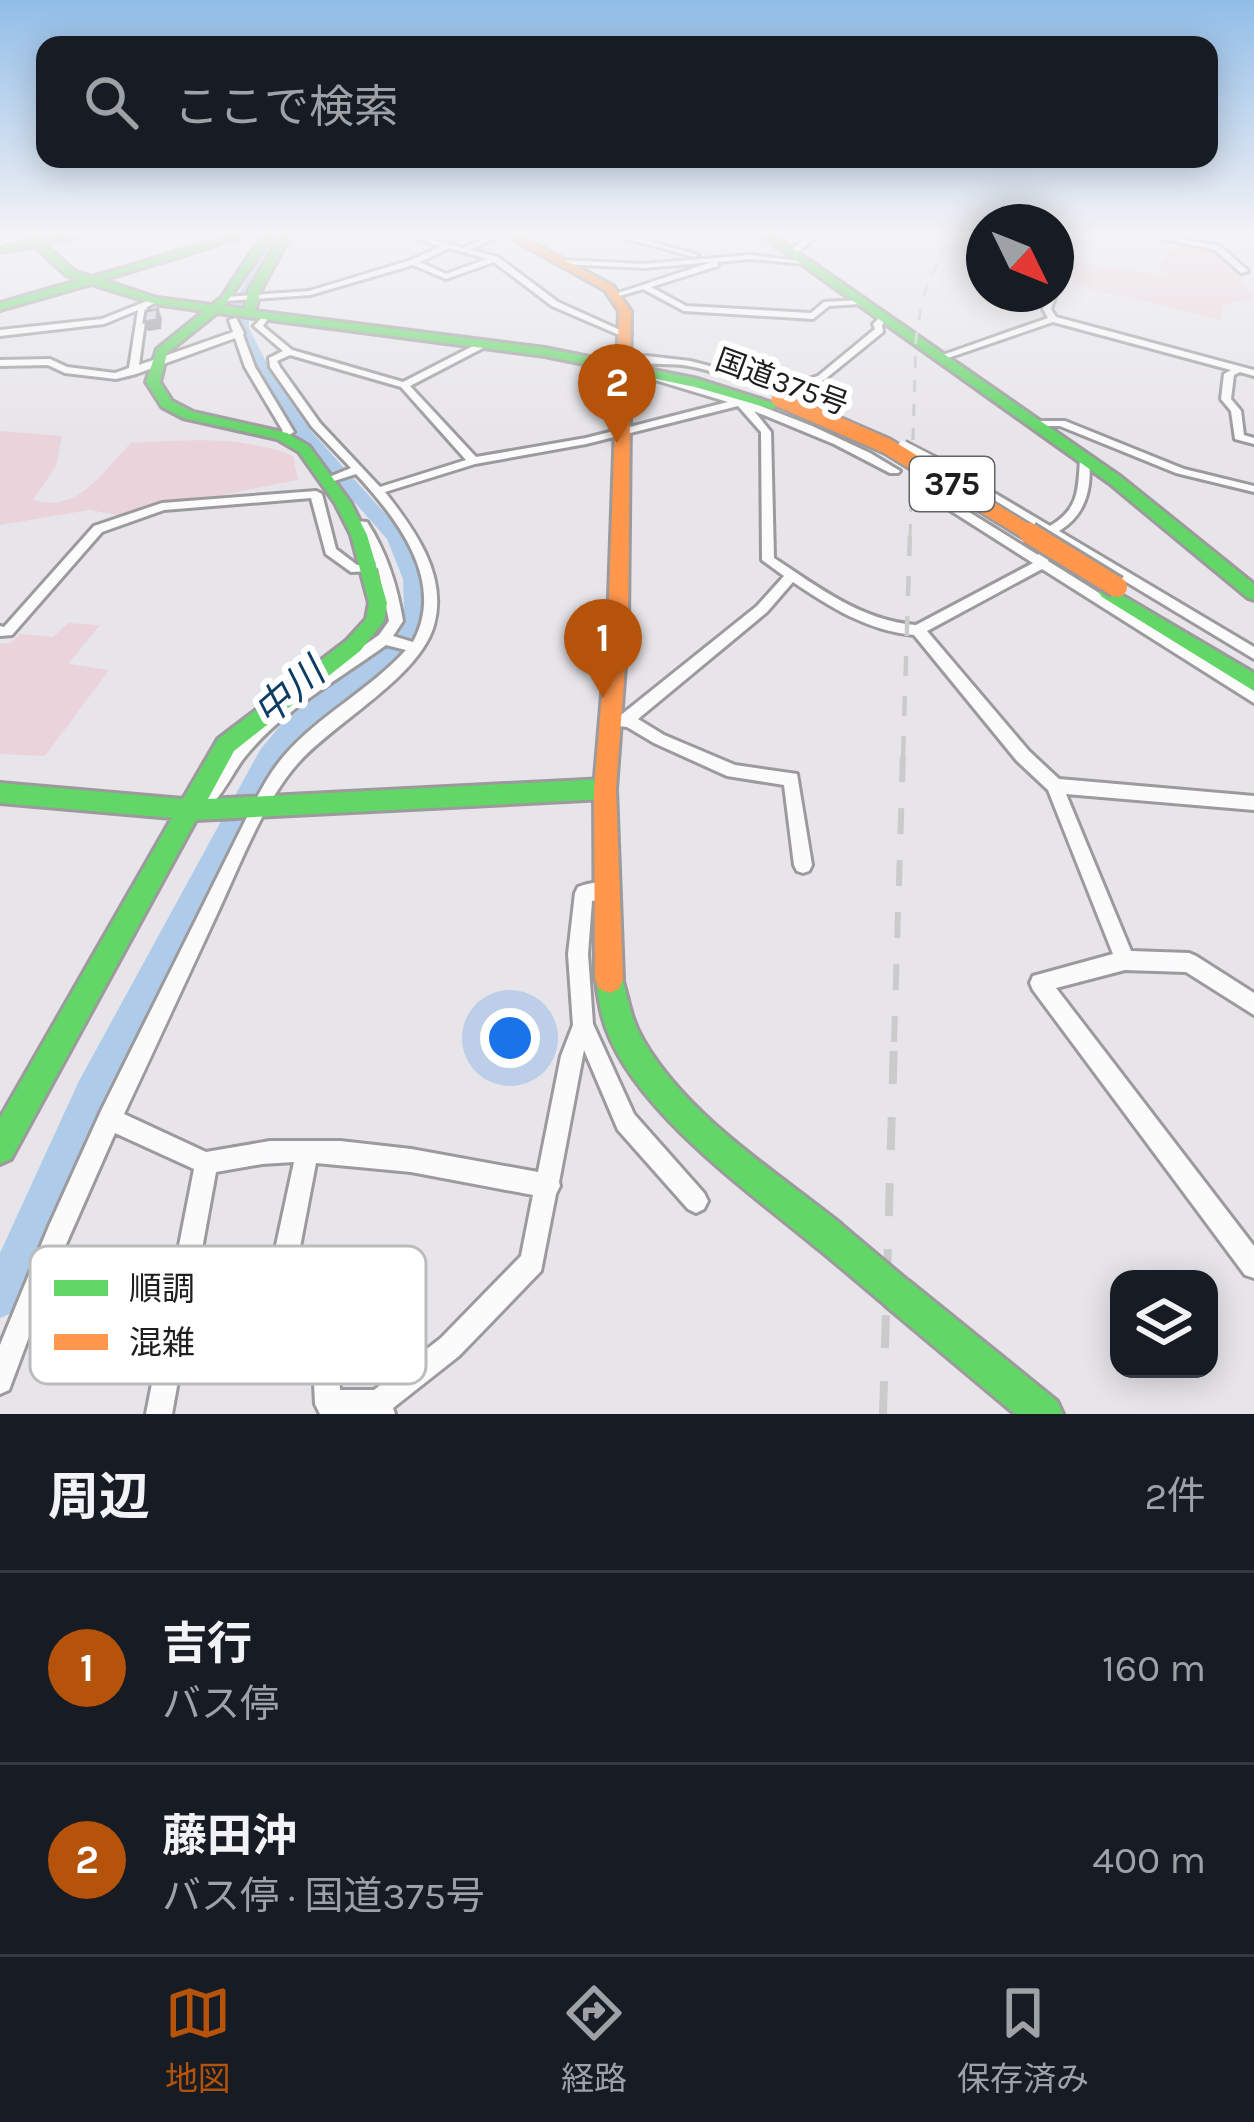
<!DOCTYPE html>
<html lang="ja">
<head>
<meta charset="utf-8">
<style>
  body { margin:0; font-family:Karla,"Noto Sans JP",sans-serif; background:#20242c; color:#f1f3f6 }
  .controls { position:absolute; right:36px; bottom:36px; display:grid; overflow:hidden; border-radius:24px; box-shadow:0 6px 30px #0003 }
  .controls button { width:108px; height:108px; display:grid; place-items:center; padding:0; border:0; border-bottom:3px solid #363941; background:#171b24; color:#f1f3f6; font:60px sans-serif }
  .compass { position:absolute; left:966px; top:204px; width:108px; height:108px; border-radius:50%; background:#171b24; box-shadow:0 6px 30px #0003; rotate:133deg }
  .you { position:absolute; left:510px; top:1038px; width:42px; height:42px; margin:-30px; border:9px solid #fff; border-radius:50%; background:#1a73e8; box-shadow:0 0 0 18px #1a73e833 }
  .badge { display:grid; place-items:center; width:78px; height:78px; border-radius:50%; background:#b45309; color:#fff; font-size:39px; font-weight:700 }
  .pin { position:absolute; translate:-50% -99px; filter:drop-shadow(0 3px 6px #0008) }
  .pin::after { content:''; position:absolute; top:63px; width:42px; height:36px; background:inherit; clip-path:polygon(0 0,100% 0,50% 100%) }
  .list { margin:0; padding:0; list-style:none }
  h2 { display:flex; justify-content:space-between; align-items:center; height:156px; margin:0; padding:0 48px; font-size:51px }
  h2 small { font-size:39px; font-weight:400; color:#9ea1a6 }
  .list li { display:grid; grid-template-columns:78px 1fr auto; gap:36px; align-items:center; box-sizing:border-box; height:192px; padding:0 48px; border-top:3px solid #363941 }
  .list b { display:block; font-size:45px; white-space:nowrap }
  .list p { margin:0; font-size:39px; white-space:nowrap; color:#9ea1a6 }
  .list em { font-size:39px; font-style:normal; color:#9ea1a6 }
  .icon { flex:none; width:66px; height:66px; fill:none; stroke:currentColor; stroke-width:2; stroke-linecap:round; stroke-linejoin:round }
  .map { position:relative; flex:none; width:1254px; height:1414px; overflow:hidden }
  .search { position:absolute; background:#171b24; box-shadow:0 6px 30px #0003; left:36px; right:36px; top:36px; height:132px; display:flex; align-items:center; gap:30px; box-sizing:border-box; padding:0 42px; border-radius:24px; color:#9ea1a6; font-size:45px }
  .sheet { height:540px; background:#171b24 }
  nav { display:flex; justify-content:space-around; align-items:center; box-sizing:border-box; height:168px; border-top:3px solid #363941; background:#171b24; font-size:33px; color:#9ea1a6 }
  nav a { display:grid; justify-items:center; gap:6px }
  nav .on { color:#b45309 }
  .map>svg:first-child { display:block }
  .green { fill:#ead3db }
  .lines { fill:none; stroke-linecap:round; stroke-linejoin:round }
  .river { fill:#aecbe9; fill-rule:evenodd }
  .street-casing { stroke:#9c9a9d; stroke-width:6 }
  .fast-casing { stroke:#9c9a9d; stroke-width:6 }
  .slow-casing { stroke:#9c9a9d; stroke-width:6 }
  .street { fill:#fbfbfc; fill-rule:evenodd }
  .fast { fill:#63d668; fill-rule:evenodd }
  .slow { fill:#ff974d; fill-rule:evenodd }
  .rail-far3 { stroke:#cbcbcb; stroke-width:3; stroke-dasharray:12 12; stroke-linecap:butt }
  .rail-far2 { stroke:#cbcbcb; stroke-width:4.5; stroke-dasharray:20 20; stroke-linecap:butt }
  .rail-far1 { stroke:#cbcbcb; stroke-width:6; stroke-dasharray:26 26; stroke-linecap:butt }
  .rail { stroke:#cbcbcb; stroke-width:8; stroke-dasharray:33 33; stroke-linecap:butt }
  .street-bridge-casing { stroke:#9c9a9d; stroke-width:15; stroke-linecap:butt }
  .fast-bridge-casing { stroke:#9c9a9d; stroke-width:39; stroke-linecap:butt }
  .slow-bridge-far1-casing { stroke:#9c9a9d; stroke-width:20; stroke-linecap:butt }
  .slow-bridge-casing { stroke:#9c9a9d; stroke-width:26; stroke-linecap:butt }
  .street-bridge { stroke:#fbfbfc; stroke-width:10 }
  .fast-bridge { stroke:#63d668; stroke-width:33 }
  .slow-bridge-far1 { stroke:#ff974d; stroke-width:15 }
  .slow-bridge { stroke:#ff974d; stroke-width:20 }
  .shaded-wall { fill:#92929b }
  .building { fill:#d0d1dd; stroke:#92929b; stroke-width:3 }
  .labels { text-anchor:middle; dominant-baseline:central; stroke-width:12; stroke-linejoin:round; paint-order:stroke }
  .far-street-label { font-size:30px; fill:#1f1e21; stroke:#fff }
  .shield { fill:#fff; stroke:#626264; stroke-width:3 }
  .shield-label { font-size:33px; font-weight:bold; fill:#1f1e21 }
  .water-label { font-size:39px; font-style:italic; fill:#0e3d63; stroke:#fff }
  .key { fill:#fff; stroke:#bcbcbc; stroke-width:3 }
  .key-label { font-size:33px; fill:#1f1e21 }
</style>
</head>
<body>
<div class="map">
<svg width="1254" height="1414" viewBox="0 0 1254 1414">
  <rect width="100%" height="100%" fill="#e7e5e9"/>
  <path class="green" d="M1133 243 1169 251C1209 230 1234 269 1254 298L1224 305 1221 320 1082 287 1074 284 1075 278 1066 276 1075 262 1165 276 1159 268 1168 255Z
    M0 431 62 436 56 466 33 500C80 514 103 470 131 443 186 440 241 435 293 456L298 480 119 515 89 510 0 525Z
    M68 623 100 625 68 664 109 670 45 756 0 754V643L9 644 20 634 53 637Z"/>
  <g class="lines">
    <path class="river" d="M26 236H46L0 250V242Z
      M271 236H283L248 302 249 328 276 381 311 431 406 537 423 579 426 611 406 654 302 735 278 764 103 1105 14 1312 0 1318V1253L79 1081 260 750 284 721 389 643 404 611 403 579 387 539 299 439 260 381 235 328 234 302Z"/>
    <g class="street-casing">
      <path id="street" d="M19 236H31L0 245V241Z
        M405 236H417L463 248 489 236H499L470 250 498 257 558 302 631 335 624 337 552 306 494 262 446 279 413 265 310 295 226 301 222 299 226 297 309 291 411 260 442 246ZM450 248 487 259 446 274 420 262Z
        M618 236H630L698 255 694 257Z
        M809 236H817L794 256H788V252Z
        M1071 236H1078L1056 256V250Z
        M1150 236H1165L1220 246 1248 271 1241 273 1215 250Z
        M750 255 808 262 804 264 750 259 717 262 718 266 651 287 686 306 811 313 824 302 861 300 865 302 861 304 829 306 813 319 684 311 643 289 616 297 612 295 712 262 644 268 562 264 558 262 562 260 644 264Z
        M1048 294H1056L1051 309 1056 317 1254 370V376L1240 372 1234 375 1231 399 1241 411 1244 435 1254 438V444L1235 439 1231 411 1221 399 1224 374 1231 370 1053 322 945 359 937 357 1048 318 1043 309Z
        M152 299 159 301 147 307 139 365 233 332 229 320 236 318 244 333 243 335 255 367 294 432 282 439 277 436 283 431 245 367 235 338 136 374 116 379 65 373 48 365 0 366V360L50 359 67 367 115 373 129 368 138 310 104 324 0 336V330L102 319Z
        M265 314 269 317 263 326 292 350 403 382 477 344H483V348L410 386 476 457 586 438 728 402 655 380 653 378 658 375 745 400 812 426 870 453 900 471 898 473H890L834 444 754 411 771 432 774 558C818 587 862 621 916 625L1033 563 923 493V489L950 476 934 466V462H942L1050 526C1079 509 1078 490 1080 459L1089 457C1092 487 1087 514 1059 531L1254 647V659L1055 539 1048 561 1254 690V703L1042 569 927 631 1029 751 1059 779 1254 796V810L1066 794 1131 951 1189 953 1196 956 1254 993V1015L1186 972 1125 970 1056 988 1254 1246V1278L1245 1275 1033 990 1030 983 1033 976 1113 954 1048 790 1017 761 914 635C868 631 830 607 793 582L767 612 638 719 664 735 735 765 797 774 812 865 809 871 803 873 797 871 794 865 784 785 727 776 654 743 627 727 618 726 615 722 621 715 757 606 784 576 762 560 761 432 738 406 586 444 475 464 385 492C414 529 448 575 434 625 420 676 337 721 300 761 265 798 239 867 217 914 186 981 155 1048 124 1114L206 1152 270 1141H340L411 1149 538 1172 561 1056 573 1025 568 954 575 893 578 887C588 883 600 881 610 885L613 891 610 897 592 901 588 954 593 1024 634 1114 704 1193 708 1201 704 1209 696 1213 688 1209 618 1130 584 1050 559 1182 560 1186 556 1194 541 1271 459 1356 393 1408 395 1414H320L315 1404 310 1299 278 1259 275 1250 294 1162 262 1164 216 1172 172 1414H146L194 1169 115 1133 49 1283 9 1390 0 1394V1345L49 1226 101 1111 253 805C262 788 271 771 284 756 319 715 370 690 406 650L386 645C338 680 281 711 244 758 229 777 214 818 186 815L184 810 204 789 233 749 256 725 289 698 379 635 389 621 378 568 372 571 351 572 326 554 311 498 164 510 102 532 12 635 0 636V626L4 627 94 526 162 503 316 491 322 494 336 549 357 565 376 564 359 529 350 528 348 525 354 521 367 522C387 553 397 585 403 621L393 636 413 642C447 581 396 517 356 474L328 483 322 480 351 468 312 427 270 367 269 358 283 351 254 326ZM290 355 401 387 466 460 380 487 320 423 280 367 277 361ZM958 481 1044 533 1038 555 935 491ZM316 1163 411 1172 533 1195 521 1256 441 1338 374 1390H340L334 1295 331 1286 300 1247Z
        M881 316 888 318 882 325 883 332 824 380 788 391 797 396 792 399C758 388 725 373 689 366 668 362 641 366 622 361L627 358 647 356 690 361 736 373 779 388 818 376 875 329 873 324Z
        M1036 421H1065L1184 469 1254 486V492L1176 473 1060 426H1032L1031 424Z"/>
    </g>
    <g class="fast-casing">
      <path id="fast" d="M29 236 41 239 80 236 44 244 74 271 92 277 230 236H246L103 280 157 298 212 305 222 297 262 236H272L224 306 244 309 249 290 280 236H290L261 290 255 311 545 348 698 379 779 405 772 409 695 387 545 356 217 313 167 353 160 382 172 401 193 412 287 433 309 446 351 503 367 535 387 603 384 621 360 651 234 751 208 799 605 779 613 782 616 789 613 796 605 799 196 820 11 1159 0 1164V1118L172 818 0 803V783L183 799 218 739 346 641 366 619 369 603 351 535 335 503 299 452 277 439 183 418 162 407 146 382 157 349 204 311 155 304 91 284 0 310V303L80 280 66 275 35 246 0 252V246L32 240Z
        M762 236H774L1121 477 1254 584V600L1248 598 1109 483Z
        M1108 587 1254 673V691L1102 597 1099 593 1102 589Z
        M609 965 619 969C628 993 629 1017 643 1040 687 1116 773 1170 841 1224L846 1236 841 1248 829 1253 817 1248C748 1190 616 1099 600 1006 598 993 594 982 599 969Z
        M898 1277 910 1282 1057 1401 1063 1414H1015L886 1306 881 1294 886 1282Z"/>
    </g>
    <g class="slow-casing">
      <path id="slow" d="M507 236H520L613 286 631 311 628 625 616 789 623 979 619 989 609 993 599 989 595 979 594 789 608 625 619 311 605 290Z"/>
    </g>
    <use href="#street" class="street"/>
    <use href="#fast" class="fast"/>
    <use href="#slow" class="slow"/>
    <path class="rail-far3" d="M910 536 916 339 922 299 949 236"/>
    <path class="rail-far2" d="M903 756 910 533"/>
    <path class="rail-far1" d="M894 1042 903 753"/>
    <path class="rail" d="M883 1414 894 1039"/>
    <g class="street-bridge-casing">
      <path id="street-bridge" d="M903 446 938 464"/>
    </g>
    <g class="fast-bridge-casing">
      <path id="fast-bridge" d="M829 1236 898 1294"/>
    </g>
    <g class="slow-bridge-far1-casing">
      <path id="slow-bridge-far1" d="M779 399 887 446 1034 536"/>
    </g>
    <g class="slow-bridge-casing">
      <path id="slow-bridge" d="M1029 533 1117 587"/>
    </g>
    <use href="#street-bridge" class="street-bridge"/>
    <use href="#fast-bridge" class="fast-bridge"/>
    <use href="#slow-bridge-far1" class="slow-bridge-far1"/>
    <use href="#slow-bridge" class="slow-bridge"/>
  </g>
  <path class="shaded-wall" d="M158 309 162 318 161 329 148 331 144 322Z"/>
  <path class="building" d="M158 309 157 320 144 322 146 311Z"/>
  <linearGradient id="sky" x2="0" y2="1"><stop stop-color="#91bde8"/><stop offset="0.54" stop-color="#f4f3f5"/><stop offset="1" stop-color="#f4f3f5" stop-opacity="0"/></linearGradient>
  <rect width="1254" height="434" fill="url(#sky)"/>
  <g class="labels">
    <g class="far-street-label">
      <text transform="translate(782 382) rotate(20)">国道375号</text>
    </g>
    <rect class="shield" x="910" y="457" width="84" height="54" rx="9"/>
    <g class="shield-label">
      <text x="952" y="484">375</text>
    </g>
    <g class="water-label">
      <text transform="translate(289 692) rotate(-41)">中川</text>
    </g>
  </g>
  <rect x="30" y="1246" width="396" height="138" rx="18" class="key"/>
  <rect x="54" y="1280" width="54" height="16" fill="#63d668"/>
  <rect x="54" y="1334" width="54" height="16" fill="#ff974d"/>
  <g class="key-label">
    <text x="129" y="1300">順調</text>
    <text x="129" y="1354">混雑</text>
  </g>
</svg>
<div class="controls">
<button><svg class="icon" aria-label="layers" viewBox="0 0 24 24"><path d="M12 4l9 5-9 5-9-5zM3 14l9 5 9-5"/></svg></button>
</div>
<svg class="compass" viewBox="-18 -18 36 36"><path d="M0-13l5 13h-10z" fill="#e53935"/><path d="M0 13l5-13h-10z" fill="#9ea1a6"/></svg>
<div class="you"></div>
<div class="pin badge" style="left:603px;top:698px">1</div>
<div class="pin badge" style="left:617px;top:443px">2</div>
<div class="search"><svg class="icon" aria-label="search" viewBox="0 0 24 24"><circle cx="10" cy="10" r="6"/><path d="M15 15l6 6"/></svg>ここで検索</div>
</div>
<section class="sheet">
<h2>周辺<small>2件</small></h2>
<ul class="list">
<li><span class="badge">1</span><div><b>吉行</b><p>バス停</p></div><em>160 m</em></li>
<li><span class="badge">2</span><div><b>藤田沖</b><p>バス停 · 国道375号</p></div><em>400 m</em></li>
</ul>
</section>
<nav>
<a class="on"><svg class="icon" aria-label="map" viewBox="0 0 24 24"><path d="M3 6l6-2 6 2 6-2v14l-6 2-6-2-6 2zM9 4v14M15 6v14"/></svg>地図</a>
<a><svg class="icon" aria-label="directions" viewBox="0 0 24 24"><path d="M12 3l9 9-9 9-9-9zM9 14v-3h6M13 9l2 2-2 2"/></svg>経路</a>
<a><svg class="icon" aria-label="saved" viewBox="0 0 24 24"><path d="M7 4h10v16l-5-4-5 4z"/></svg>保存済み</a>
</nav>
</body>
</html>
